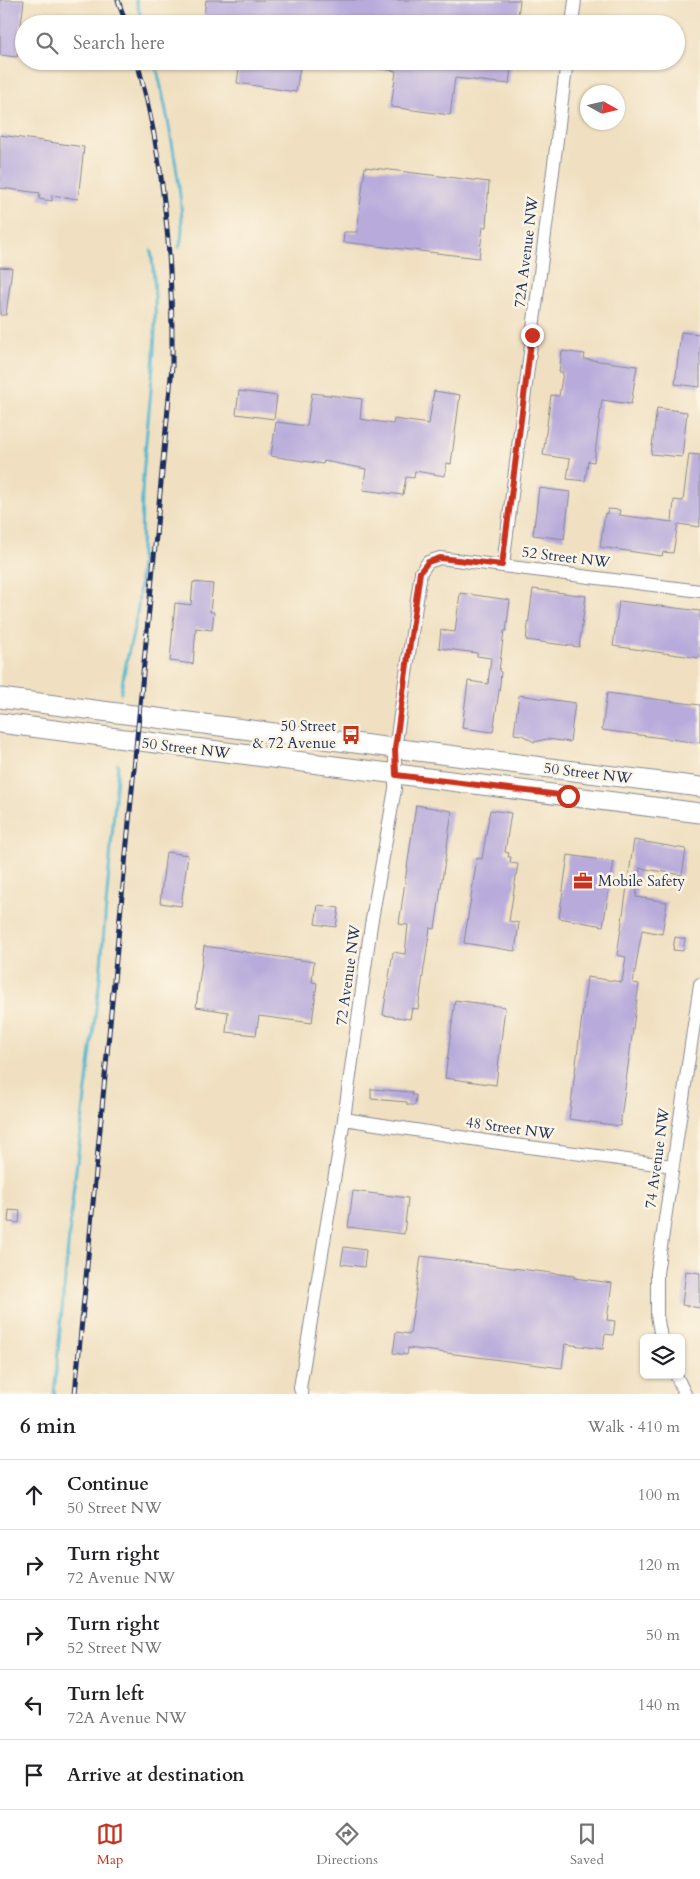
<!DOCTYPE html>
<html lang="en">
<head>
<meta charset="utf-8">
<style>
  body { margin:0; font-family:Cardo,serif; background:#f6f6f6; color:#202124 }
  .controls { position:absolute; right:15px; bottom:15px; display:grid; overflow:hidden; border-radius:8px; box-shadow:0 1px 4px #0004 }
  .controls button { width:45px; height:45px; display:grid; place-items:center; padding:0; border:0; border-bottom:1px solid #e0e0e0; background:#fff; color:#202124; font:25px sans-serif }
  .compass { position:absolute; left:580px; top:85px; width:45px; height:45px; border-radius:50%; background:#fff; box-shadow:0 1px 4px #0004; rotate:98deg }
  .stop { position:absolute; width:15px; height:15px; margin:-11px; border:4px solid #c8321e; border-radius:50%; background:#fff }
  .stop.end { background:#c8321e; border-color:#fff; box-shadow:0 1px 5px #0008 }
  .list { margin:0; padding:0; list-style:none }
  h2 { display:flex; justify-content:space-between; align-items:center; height:65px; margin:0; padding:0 20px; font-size:21px }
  h2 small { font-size:16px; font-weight:400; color:#757577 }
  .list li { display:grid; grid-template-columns:32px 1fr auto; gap:15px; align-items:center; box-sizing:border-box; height:70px; padding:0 20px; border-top:1px solid #e0e0e0 }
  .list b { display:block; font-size:19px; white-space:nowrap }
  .list p { margin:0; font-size:16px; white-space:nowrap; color:#757577 }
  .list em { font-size:16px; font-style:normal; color:#757577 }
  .icon { flex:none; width:28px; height:28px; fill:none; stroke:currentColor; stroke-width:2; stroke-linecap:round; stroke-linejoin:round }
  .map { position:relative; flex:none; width:700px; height:1394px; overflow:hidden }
  .search { position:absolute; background:#fff; box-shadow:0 1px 4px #0004; left:15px; right:15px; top:15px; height:55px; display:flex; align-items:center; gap:12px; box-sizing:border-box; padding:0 18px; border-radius:28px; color:#757577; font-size:19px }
  .sheet { height:415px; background:#fff }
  nav { display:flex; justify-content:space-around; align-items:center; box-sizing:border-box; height:70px; border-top:1px solid #e0e0e0; background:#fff; font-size:14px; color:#757577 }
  nav a { display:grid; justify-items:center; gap:2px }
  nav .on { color:#c8321e }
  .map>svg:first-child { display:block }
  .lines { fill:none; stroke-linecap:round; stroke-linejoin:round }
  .stream { stroke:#50b6cf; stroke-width:3 }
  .building { fill:#b8abdc }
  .street-casing { stroke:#868890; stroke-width:14 }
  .secondary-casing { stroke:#868890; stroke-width:21 }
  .street { stroke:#fff; stroke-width:12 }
  .secondary { stroke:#fff; stroke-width:19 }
  .rail-casing { stroke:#1b2f5e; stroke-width:5 }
  .rail { stroke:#fcf5e5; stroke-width:3; stroke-dasharray:9; stroke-linecap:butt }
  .route { stroke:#c8321e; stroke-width:6 }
  .labels { text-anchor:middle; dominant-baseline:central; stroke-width:5; stroke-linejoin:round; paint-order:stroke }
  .street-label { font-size:15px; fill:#1b2f5e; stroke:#fcf5e5 }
  .poi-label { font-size:15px; fill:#1b2f5e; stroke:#fcf5e5; text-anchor:end }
</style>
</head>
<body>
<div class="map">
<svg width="700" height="1394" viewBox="0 0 700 1394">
  <rect width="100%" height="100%" fill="#fcf5e5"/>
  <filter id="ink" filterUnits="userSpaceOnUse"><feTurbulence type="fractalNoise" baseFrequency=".02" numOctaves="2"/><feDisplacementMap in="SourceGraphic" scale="10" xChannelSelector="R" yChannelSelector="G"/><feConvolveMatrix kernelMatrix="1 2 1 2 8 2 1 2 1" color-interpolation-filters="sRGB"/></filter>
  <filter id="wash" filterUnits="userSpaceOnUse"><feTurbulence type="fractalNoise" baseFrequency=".0096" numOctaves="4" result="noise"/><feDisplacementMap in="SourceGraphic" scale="20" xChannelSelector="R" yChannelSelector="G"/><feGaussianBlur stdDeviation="1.12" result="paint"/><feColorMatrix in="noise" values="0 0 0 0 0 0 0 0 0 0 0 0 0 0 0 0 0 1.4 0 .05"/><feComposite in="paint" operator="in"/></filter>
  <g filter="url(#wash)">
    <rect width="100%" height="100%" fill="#f0e0c1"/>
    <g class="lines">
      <path class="stream" d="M136 0 143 24
        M155 61C163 94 191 221 179 247
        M121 693C124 664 134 636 138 607 142 570 141 532 142 494 146 413 163 333 151 251
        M54 1394 73 1194 100 977 118 764"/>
    </g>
    <g id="blocks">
      <path class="building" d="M0 0H24L17 57 0 55Z
        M206 0H520L517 24H203Z
        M240 61H301L296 92 237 83Z
        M368 61H512L509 84 455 78 450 115 391 107 396 71 367 67Z
        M0 135 84 147 78 199 52 195V201L39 199 40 193 0 188Z
        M365 167 489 182 486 227H483L479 258 343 242 344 232H357Z
        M0 267 12 268 6 315H0Z
        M681 332 700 334V387L675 384Z
        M562 351 585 354 584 359 637 366 631 404 602 400 594 462 588 461 585 481 567 479 570 459 543 455 551 395 559 396 563 372H559Z
        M239 391 277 396 274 419 236 414Z
        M434 391 460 395 451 464 447 463 445 476 415 471 414 478 406 477 403 495 363 490 366 469 324 461 323 464 271 456 276 422 307 426 312 393 362 399 360 419 393 424 394 419 429 424Z
        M657 408 687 412 682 457 651 454Z
        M689 454 700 455V527L678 524 673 553 663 552 662 556 600 547 605 513 607 514 608 509 620 510 619 515 672 522 674 500 683 501Z
        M539 488 570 492 564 539 533 535Z
        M193 582 213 584 210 612H214L212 630 196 628 193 664 170 661 175 603 191 605Z
        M533 589 586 596 579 647 526 640Z
        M460 593 510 600 506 631H504L499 671 501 672 500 684 493 732 462 728 468 681 488 684 491 658 477 656V653L439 648 441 630 455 632Z
        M619 601 700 611V658L613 646Z
        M607 693 700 705V743L602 730Z
        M519 695 575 703 570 742 547 739 534 742 522 735 514 734Z
        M416 805 452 811 435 929 430 928 418 1009 412 1008 410 1019 383 1015 393 952 405 954 408 925 399 924Z
        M490 810 511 813 505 852 509 853 508 857H511L510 863 518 864 509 921 519 923 515 951 464 943 477 858 482 859Z
        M634 840 686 849 682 875 640 868 636 897 667 902 662 934 642 930 633 983 639 984 620 1126 569 1119 587 977 622 982 626 957 617 955Z
        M166 852 188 855 181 906 160 903Z
        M568 855 614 862 603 926 559 918Z
        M318 905 339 908 336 927 315 924Z
        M675 937 685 939 683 951 673 950Z
        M204 946 314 962 312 982 317 983 312 1023 259 1016 256 1035 226 1032 228 1012 196 1007Z
        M455 1000 505 1007 496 1085 445 1078Z
        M371 1089 412 1092V1095H416L415 1105H407V1102L371 1099Z
        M353 1191 408 1198 404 1234 348 1227Z
        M9 1210 20 1211 19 1223 8 1222Z
        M344 1247 366 1250 364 1267 341 1264Z
        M421 1256 574 1276V1278L612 1283 607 1320 615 1321 613 1335 605 1334 603 1349 565 1344 562 1368 408 1348 407 1355 393 1353 396 1332 410 1334Z
        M686 1271 700 1273V1308L682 1305Z"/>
    </g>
  </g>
  <g filter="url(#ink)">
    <use href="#blocks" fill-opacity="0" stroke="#868890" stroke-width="1"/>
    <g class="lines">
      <g class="street-casing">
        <path id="street" d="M572 24 575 0
          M503 565 567 61
          M344 1119 492 1142 672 1166
          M661 1338 657 1315V1273L700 984
          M676 1375 685 1394
          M302 1394 300 1388 344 1119 371 925 395 789V749L421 572 428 562 440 558 700 591"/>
      </g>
      <g class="secondary-casing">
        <path id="secondary" d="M0 698 700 787
          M0 723 700 813"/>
      </g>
      <use href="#street" class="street"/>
      <use href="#secondary" class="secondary"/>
      <g class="rail-casing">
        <path id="rail" d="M118 0 126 24
          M75 1394 172 366C173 262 165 162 137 61"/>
      </g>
      <use href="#rail" class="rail"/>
    </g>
  </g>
  <g class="lines" filter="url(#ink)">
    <path class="route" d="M532 335 502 565 440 558 428 562 420 572 395 749 396 775 568 796"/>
  </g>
  <defs>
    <g id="bus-bare" transform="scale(1.5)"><path d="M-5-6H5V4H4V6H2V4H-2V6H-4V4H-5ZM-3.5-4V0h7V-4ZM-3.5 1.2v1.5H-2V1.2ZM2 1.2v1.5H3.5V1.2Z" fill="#c8321e" stroke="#fcf5e5" stroke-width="2.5" paint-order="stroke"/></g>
    <g id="office-bare" transform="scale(1.5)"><path d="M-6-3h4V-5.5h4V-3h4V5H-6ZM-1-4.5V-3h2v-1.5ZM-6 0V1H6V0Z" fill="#c8321e" stroke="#fcf5e5" stroke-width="2.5" paint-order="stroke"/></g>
  </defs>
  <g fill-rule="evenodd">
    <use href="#bus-bare" x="351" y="735"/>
    <use href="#office-bare" x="583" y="881"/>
  </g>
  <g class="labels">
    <g class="street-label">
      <text transform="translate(526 252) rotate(-83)">72A Avenue NW</text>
      <text transform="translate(566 557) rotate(7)">52 Street NW</text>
      <text transform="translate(186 748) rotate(7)">50 Street NW</text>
      <text transform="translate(588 773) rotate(7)">50 Street NW</text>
      <text transform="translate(348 975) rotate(-82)">72 Avenue NW</text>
      <text transform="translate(510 1128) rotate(8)">48 Street NW</text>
      <text transform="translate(657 1158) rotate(-82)">74 Avenue NW</text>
    </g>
    <g class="poi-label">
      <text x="336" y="726">50 Street<tspan x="336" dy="17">&amp; 72 Avenue</tspan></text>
      <text x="598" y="881" text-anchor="start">Mobile Safety</text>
    </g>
  </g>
</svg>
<div class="controls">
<button><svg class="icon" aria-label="layers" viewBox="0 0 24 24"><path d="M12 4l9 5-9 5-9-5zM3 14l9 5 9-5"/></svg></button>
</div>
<svg class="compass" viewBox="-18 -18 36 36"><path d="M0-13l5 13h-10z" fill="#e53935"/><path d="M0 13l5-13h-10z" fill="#757577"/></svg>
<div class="stop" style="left:568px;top:796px"></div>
<div class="stop end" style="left:532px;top:335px"></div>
<div class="search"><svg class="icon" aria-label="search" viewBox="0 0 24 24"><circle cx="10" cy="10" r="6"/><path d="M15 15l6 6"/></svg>Search here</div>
</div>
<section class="sheet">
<h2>6 min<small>Walk · 410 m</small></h2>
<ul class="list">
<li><svg class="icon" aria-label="ahead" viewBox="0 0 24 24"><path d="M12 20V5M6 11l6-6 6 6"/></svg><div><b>Continue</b><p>50 Street NW</p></div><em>100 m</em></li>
<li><svg class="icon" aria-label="right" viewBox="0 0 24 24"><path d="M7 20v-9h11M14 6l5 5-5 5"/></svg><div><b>Turn right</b><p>72 Avenue NW</p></div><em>120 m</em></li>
<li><svg class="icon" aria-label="right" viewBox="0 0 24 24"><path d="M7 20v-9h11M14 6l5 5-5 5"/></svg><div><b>Turn right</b><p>52 Street NW</p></div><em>50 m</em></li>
<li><svg class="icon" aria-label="left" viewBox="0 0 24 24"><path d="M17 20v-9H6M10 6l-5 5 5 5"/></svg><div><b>Turn left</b><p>72A Avenue NW</p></div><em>140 m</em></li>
<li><svg class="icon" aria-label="arrive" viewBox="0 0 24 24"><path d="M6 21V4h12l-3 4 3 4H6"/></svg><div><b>Arrive at destination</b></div></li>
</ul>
</section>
<nav>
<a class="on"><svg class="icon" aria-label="map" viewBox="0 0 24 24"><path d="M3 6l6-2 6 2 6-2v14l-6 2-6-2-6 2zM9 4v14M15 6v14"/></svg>Map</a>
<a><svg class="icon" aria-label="directions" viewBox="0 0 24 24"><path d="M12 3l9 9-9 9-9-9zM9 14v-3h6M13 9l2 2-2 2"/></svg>Directions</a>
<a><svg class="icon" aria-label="saved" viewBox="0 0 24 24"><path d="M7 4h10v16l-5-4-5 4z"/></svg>Saved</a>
</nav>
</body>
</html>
